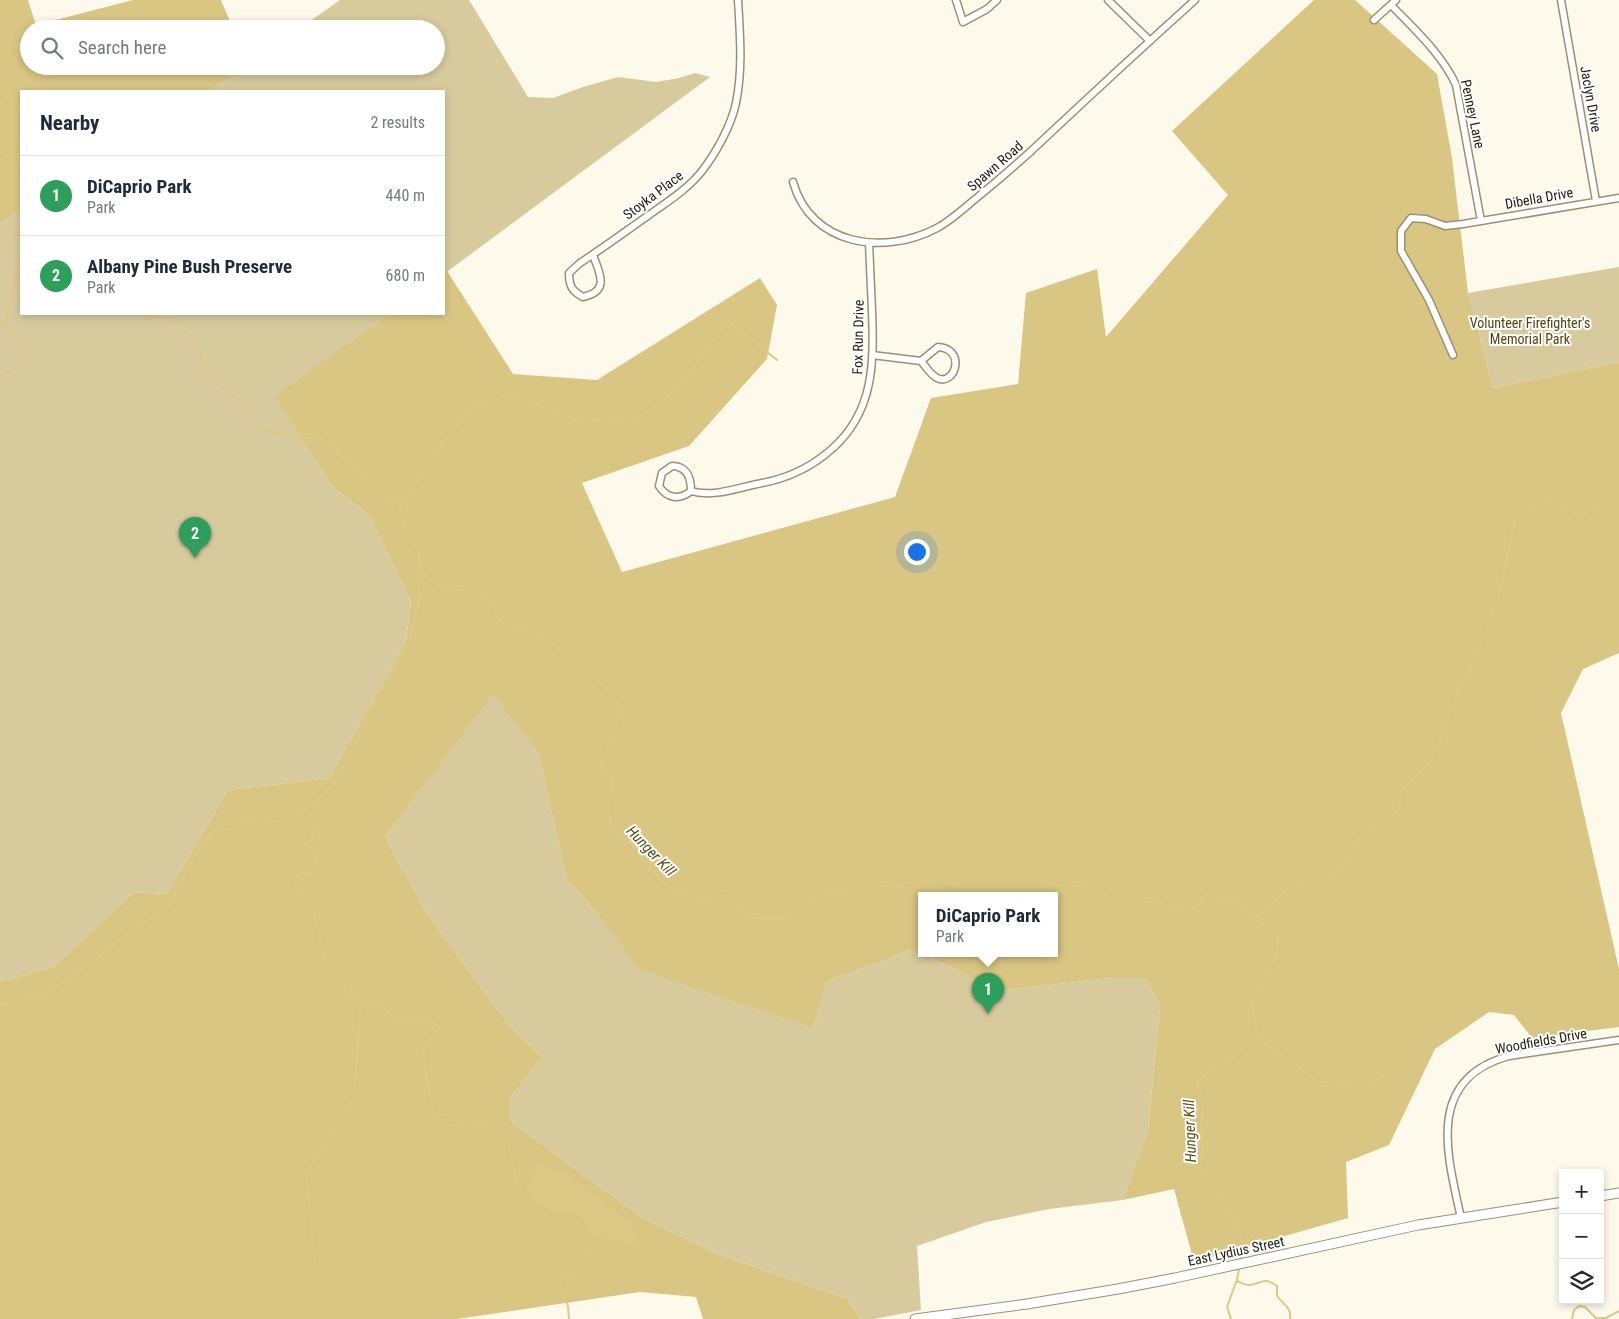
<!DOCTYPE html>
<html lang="en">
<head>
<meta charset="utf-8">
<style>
  body { margin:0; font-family:"Roboto Condensed",sans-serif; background:#f2f2f3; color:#1f2937 }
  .controls { position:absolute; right:15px; bottom:15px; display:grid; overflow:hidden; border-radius:0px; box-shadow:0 2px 8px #0003 }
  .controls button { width:45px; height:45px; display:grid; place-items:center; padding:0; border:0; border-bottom:1px solid #e0e1e3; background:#fff; color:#1f2937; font:25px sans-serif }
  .you { position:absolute; left:916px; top:551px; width:18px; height:18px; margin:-12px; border:4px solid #fff; border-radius:50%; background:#1a73e8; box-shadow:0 0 0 8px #1a73e833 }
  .badge { display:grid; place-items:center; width:32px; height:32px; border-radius:50%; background:#b45309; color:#fff; font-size:16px; font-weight:700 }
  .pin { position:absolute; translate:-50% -41px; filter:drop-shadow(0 1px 2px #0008) }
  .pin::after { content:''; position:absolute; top:26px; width:18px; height:15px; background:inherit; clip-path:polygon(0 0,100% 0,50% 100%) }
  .popup { position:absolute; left:918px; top:892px; width:140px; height:65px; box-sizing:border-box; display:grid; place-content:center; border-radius:0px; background:#fff; filter:drop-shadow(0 1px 4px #0005); font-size:16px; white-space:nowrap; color:#747a83 }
  .popup b { font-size:19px; color:#1f2937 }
  .popup::after { content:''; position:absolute; left:50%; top:100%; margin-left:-10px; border:10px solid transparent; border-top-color:#fff }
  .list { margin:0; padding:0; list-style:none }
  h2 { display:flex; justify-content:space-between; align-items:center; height:65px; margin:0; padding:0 20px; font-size:21px }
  h2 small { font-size:16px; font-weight:400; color:#747a83 }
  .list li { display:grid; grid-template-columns:32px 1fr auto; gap:15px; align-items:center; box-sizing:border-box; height:80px; padding:0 20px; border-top:1px solid #e0e1e3 }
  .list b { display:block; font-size:19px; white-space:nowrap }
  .list p { margin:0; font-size:16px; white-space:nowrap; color:#747a83 }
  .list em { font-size:16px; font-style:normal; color:#747a83 }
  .icon { flex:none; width:28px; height:28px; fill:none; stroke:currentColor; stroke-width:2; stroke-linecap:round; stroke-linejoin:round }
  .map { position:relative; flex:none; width:1619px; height:1319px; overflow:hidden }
  .search { position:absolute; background:#fff; box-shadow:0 2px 8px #0003; left:20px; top:20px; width:425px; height:55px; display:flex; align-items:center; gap:12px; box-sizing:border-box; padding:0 18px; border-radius:28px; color:#747a83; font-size:19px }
  .panel { position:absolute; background:#fff; box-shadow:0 2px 8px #0003; left:20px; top:90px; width:425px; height:225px; border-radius:0px }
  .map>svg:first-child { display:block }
  .green { fill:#d7ca9d }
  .forest { fill:#d9c683; fill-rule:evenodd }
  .water { fill:#dcc986 }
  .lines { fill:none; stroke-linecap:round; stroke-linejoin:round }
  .stream { stroke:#dcc986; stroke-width:2 }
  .street-casing { stroke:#9a9172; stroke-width:9 }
  .secondary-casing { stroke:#9a9172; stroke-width:11 }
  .street { stroke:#fff; stroke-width:6 }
  .secondary { stroke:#fff; stroke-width:9 }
  .labels { text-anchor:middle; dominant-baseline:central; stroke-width:4; stroke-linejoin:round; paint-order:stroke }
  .street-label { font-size:14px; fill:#1f1b0f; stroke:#fff }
  .park-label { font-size:14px; fill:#52440f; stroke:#fff }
  .water-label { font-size:15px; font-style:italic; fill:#5b4e1b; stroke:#fff }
</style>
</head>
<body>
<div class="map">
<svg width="1619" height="1319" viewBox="0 0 1619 1319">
  <rect width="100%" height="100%" fill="#fdfaec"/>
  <path class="green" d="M340 0H469L528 97 553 98 583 87 618 77 656 82 679 78 695 73 710 77 444 274V91H210L246 66H436V29H299Z
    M21 209V314H389L275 398 332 486 369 515 411 601 406 641 329 778 228 790 166 894 134 892 53 967 0 982V224Z
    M1619 267V362L1493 388 1468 293Z
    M493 693 539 755 566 877 603 921 813 1028 828 981 914 949 996 991 1111 978H1144L1160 1005 1148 1130 1123 1200 1049 1209 986 1222 917 1246 921 1310 874 1319H861L847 1298 720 1255 640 1216 510 1121V1098L542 1057 508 1024 428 915 385 837Z"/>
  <path class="forest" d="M0 0H28L36 25 133 0H221L233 29H29V66H246L210 91H21V209L0 224Z
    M1314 0H1355L1437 74 1452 158 1468 293 1493 388 1619 362V653L1583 669 1561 713 1619 969V1027L1532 1038 1514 1015 1489 1012 1435 1049 1389 1145 1346 1162 1348 1218 1194 1262 1174 1189 1123 1200 1148 1130 1160 1005 1144 978H1111L996 991 914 949 828 981 813 1028 639 969 603 921 566 877 539 755 493 694 385 837 428 915 508 1024 542 1057 510 1098V1121L640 1216 720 1255 847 1298 861 1319H703L696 1297 640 1292 457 1319H0V982L53 967 134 892 166 894 228 790 329 778 406 641 411 601 369 515 332 486 274 397 389 314H444V274L447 271 513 374 597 380 760 278 777 305 767 359 689 446 582 483 622 572 895 497 931 398 1018 384 1026 293 1097 269 1106 337 1228 195 1172 131ZM922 895H1054V953H922Z"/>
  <path class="water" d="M537 1164 566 1173 630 1222 640 1246 593 1236 587 1224 575 1212 556 1214 525 1194Z"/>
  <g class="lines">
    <path class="stream" d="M0 93 21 106
      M0 145 8 140 21 138
      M0 153 21 162
      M21 225 18 233 8 243 12 250 21 257
      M144 314 148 319 164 314
      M170 314 180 328 190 334 197 342 205 374 239 401 262 430 291 436 310 434 323 439 335 446 341 456 357 467 373 490 382 496 392 498 399 504 404 523 413 544 419 549C419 562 421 571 431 580 449 597 466 585 482 593 492 599 493 611 499 619 507 629 519 628 530 632 537 634 544 639 551 643 566 651 561 666 582 667 597 679 614 694 622 711 619 720 615 728 611 737 607 746 606 754 601 763L603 771 612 776 613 783 608 807 611 827 636 848 644 862 666 885 674 891 705 899 728 895 739 902 743 911 750 917 762 919H782L814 899 837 892 884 886 938 889 950 884 961 886 973 895
      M0 325 5 323 21 257
      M0 377 31 358 5 323
      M401 507 434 455 474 405 512 394 578 421 637 420 680 386 728 320 777 360
      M422 572 417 580 420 597 409 642 376 697 340 777 315 802 321 819 317 822 307 846 319 851 313 873H299L294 885 314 912 326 965 346 979 345 992 383 1007 395 1019 433 1022 440 1028 424 1046 426 1078 436 1119 481 1123 507 1139 518 1186
      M1036 895C1047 877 1060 887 1076 886 1082 886 1087 883 1092 882L1101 887 1107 897 1157 898C1177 918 1174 906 1197 908L1207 894 1222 900 1237 903 1246 907 1254 920 1270 928 1278 936 1277 957 1266 971 1258 992 1254 997 1252 1005 1256 1027V1036L1230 1061 1217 1065 1207 1072 1197 1083 1202 1096 1203 1107 1201 1131 1203 1150 1200 1166C1217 1197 1249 1223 1241 1261
      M1254 920 1287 889 1337 876 1359 837 1400 810 1401 792 1432 759 1456 697 1480 646 1499 596 1515 519 1550 499 1579 516 1608 503
      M0 1004 46 994 96 959 133 929 170 906 195 855 219 826 277 816 300 813 315 802
      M1256 1036 1317 1081 1369 1088 1391 1067
      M315 1263 306 1174 354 1097 361 998
      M1239 1268 1237 1281C1240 1282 1245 1285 1249 1285 1262 1284 1263 1276 1277 1286V1296C1283 1304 1292 1308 1290 1319
      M569 1319 568 1306 559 1281 566 1275H580L595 1236
      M1231 1319 1227 1307 1236 1282
      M1572 1319 1574 1310 1579 1306 1585 1307 1596 1318H1606L1619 1311"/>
    <g class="street-casing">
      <path id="street" d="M956 0 963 22 987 9 997 0
        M1108 0 1150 41
        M1561 0 1596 201
        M1391 5C1414 29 1442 54 1456 85L1481 221
        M1374 20 1396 0
        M793 182C811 246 884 256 937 228 952 220 965 207 979 196 1001 178 1023 159 1044 139 1094 92 1144 46 1195 0
        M593 255C600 274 610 291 583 297 572 291 569 286 569 273L580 263C603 248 626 231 649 215 667 202 688 189 702 171 716 153 731 126 736 103 743 68 740 35 738 0
        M938 347C967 349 955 387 937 378 930 374 926 367 921 361Z
        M872 355 921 361
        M1453 355 1429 300 1401 251V231L1411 218 1426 219 1445 226 1463 224 1619 198
        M672 466C687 466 691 478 691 491 680 500 667 499 659 486L662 473Z
        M691 491C713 498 740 487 762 483 789 478 812 467 833 448 874 411 874 363 872 311 871 289 870 266 869 243
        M1461 1218C1447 1154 1425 1079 1509 1056L1619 1040"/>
    </g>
    <g class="secondary-casing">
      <path id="secondary" d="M1600 1196 1619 1193
        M915 1319 1027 1304 1118 1289 1175 1278 1418 1225 1563 1202"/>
    </g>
    <use href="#street" class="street"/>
    <use href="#secondary" class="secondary"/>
  </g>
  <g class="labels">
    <g class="street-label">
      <text transform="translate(1591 99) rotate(80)">Jaclyn Drive</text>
      <text transform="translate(1473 114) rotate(78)">Penney Lane</text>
      <text transform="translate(995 166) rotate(-41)">Spawn Road</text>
      <text transform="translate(653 195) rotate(-37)">Stoyka Place</text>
      <text transform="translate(1539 198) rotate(-10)">Dibella Drive</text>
      <text transform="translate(858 337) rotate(-89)">Fox Run Drive</text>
      <text transform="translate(1541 1041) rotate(-10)">Woodfields Drive</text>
      <text transform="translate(1236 1251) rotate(-12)">East Lydius Street</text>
    </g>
    <g class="park-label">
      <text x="1530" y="323">Volunteer Firefighter's<tspan x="1530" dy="16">Memorial Park</tspan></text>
    </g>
    <g class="water-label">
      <text transform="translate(651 851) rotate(46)">Hunger Kill</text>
      <text transform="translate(1190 1131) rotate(-92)">Hunger Kill</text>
    </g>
  </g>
</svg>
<div class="controls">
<button>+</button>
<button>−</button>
<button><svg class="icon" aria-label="layers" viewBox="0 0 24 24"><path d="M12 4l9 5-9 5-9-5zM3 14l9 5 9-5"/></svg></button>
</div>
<div class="you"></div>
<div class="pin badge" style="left:988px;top:1014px;background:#2e9e5b">1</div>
<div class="popup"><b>DiCaprio Park</b>Park</div>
<div class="pin badge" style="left:195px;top:558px;background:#2e9e5b">2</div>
<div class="search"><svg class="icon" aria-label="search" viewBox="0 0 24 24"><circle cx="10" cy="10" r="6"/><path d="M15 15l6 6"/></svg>Search here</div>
<section class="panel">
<h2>Nearby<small>2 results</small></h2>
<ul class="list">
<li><span class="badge" style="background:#2e9e5b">1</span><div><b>DiCaprio Park</b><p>Park</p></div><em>440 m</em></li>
<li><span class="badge" style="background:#2e9e5b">2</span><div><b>Albany Pine Bush Preserve</b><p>Park</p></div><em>680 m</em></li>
</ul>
</section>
</div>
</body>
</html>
